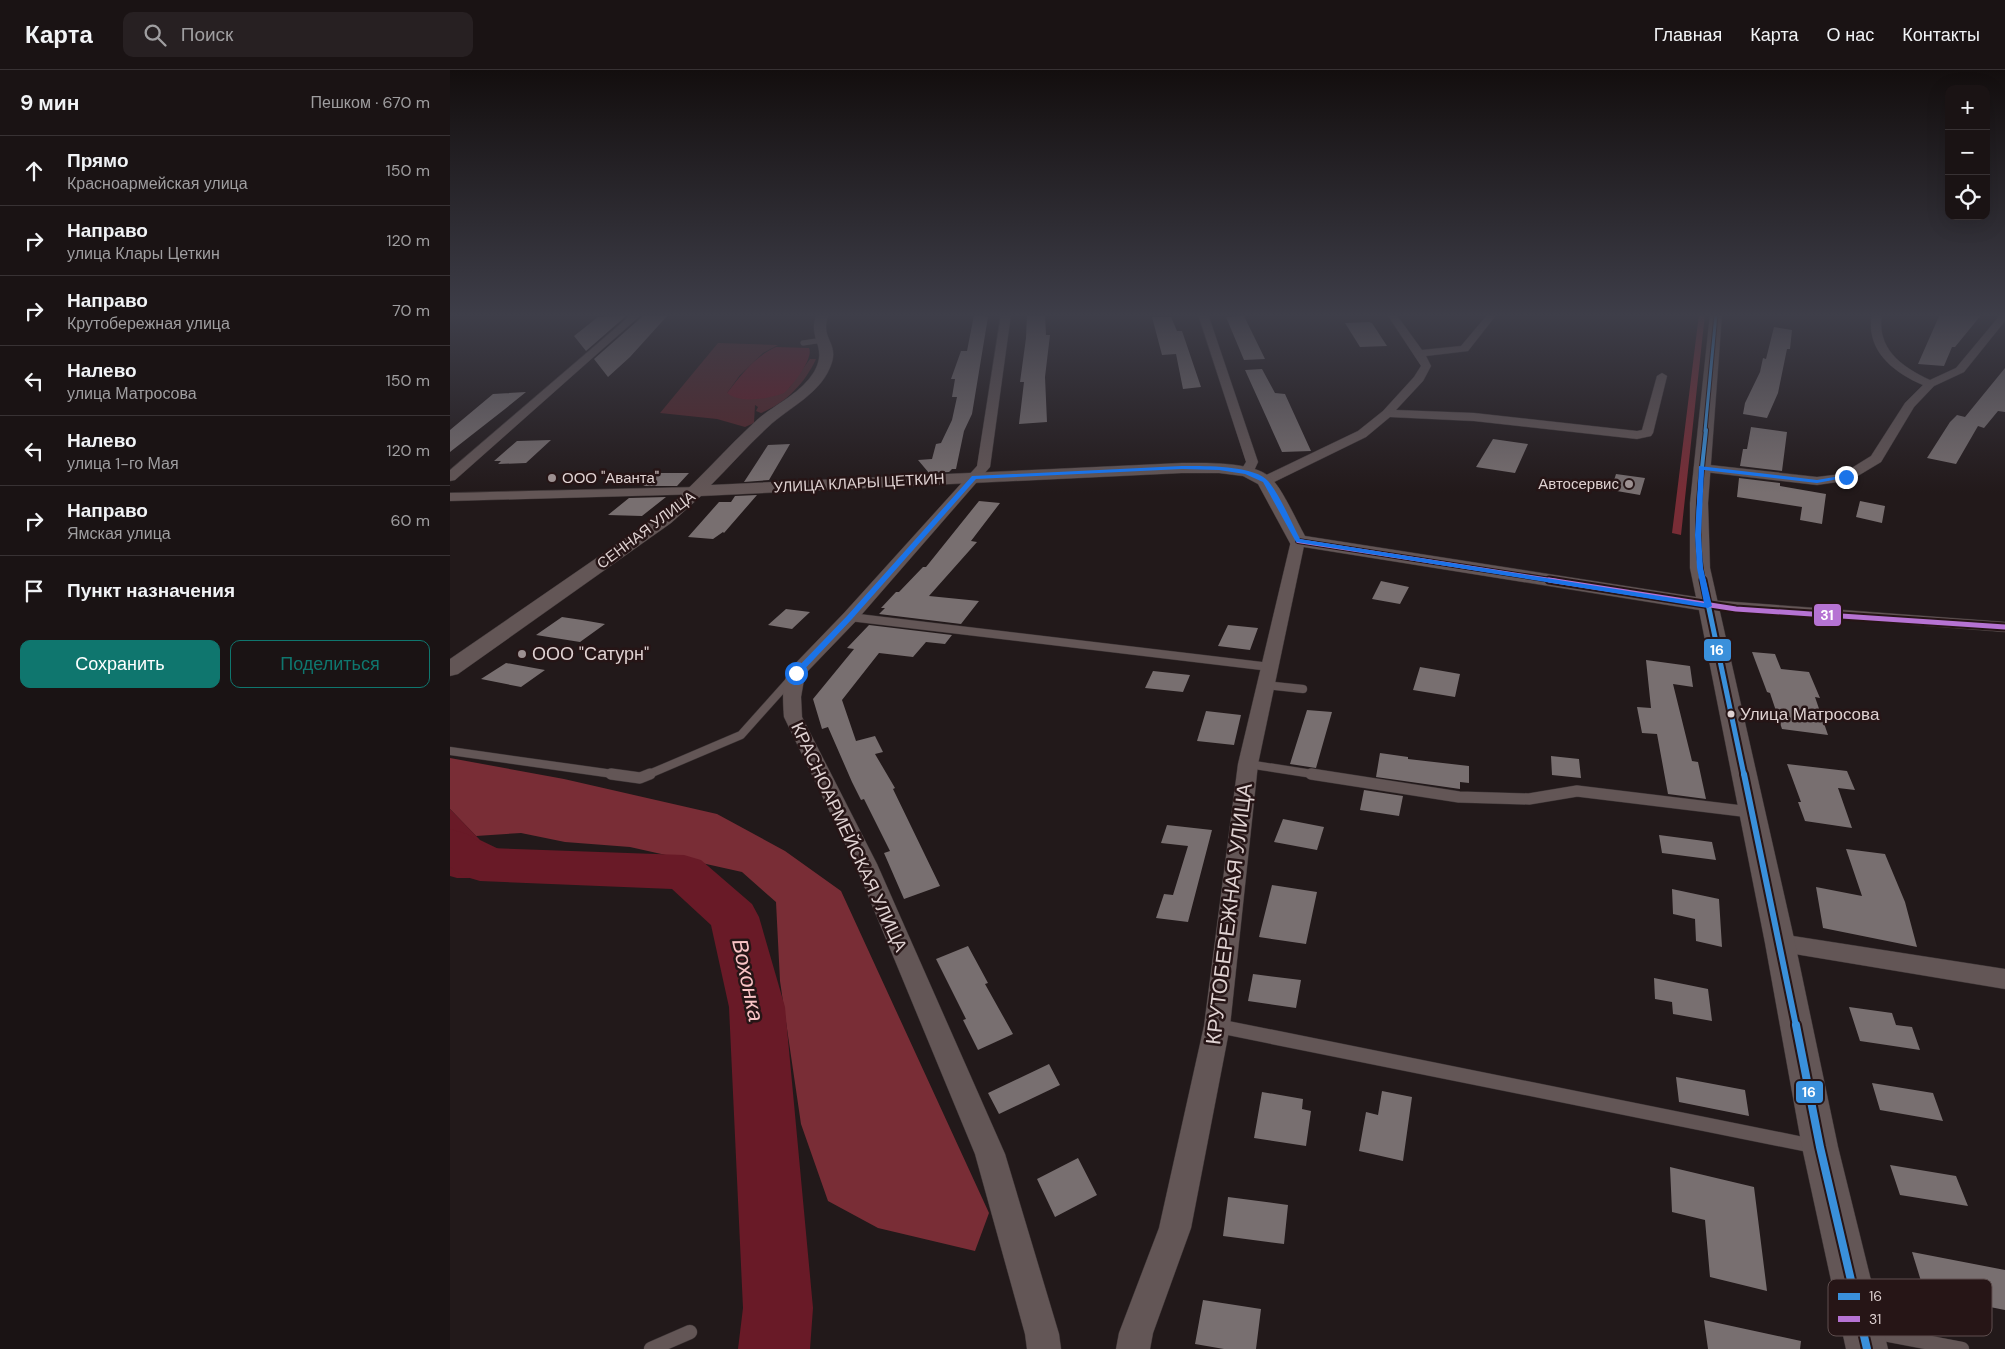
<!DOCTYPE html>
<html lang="ru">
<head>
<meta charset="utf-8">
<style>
  body { margin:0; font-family:"DM Sans",sans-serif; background:#272022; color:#f1f3f6 }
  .controls { position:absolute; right:15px; top:15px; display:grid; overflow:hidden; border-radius:10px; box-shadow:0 5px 20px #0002 }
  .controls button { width:45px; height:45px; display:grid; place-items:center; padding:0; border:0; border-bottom:1px solid #383234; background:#1a1314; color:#f1f3f6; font:25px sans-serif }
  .stop { position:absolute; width:15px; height:15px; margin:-11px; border:4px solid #1a73e8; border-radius:50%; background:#fff }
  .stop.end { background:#1a73e8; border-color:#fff; box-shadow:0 1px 5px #0008 }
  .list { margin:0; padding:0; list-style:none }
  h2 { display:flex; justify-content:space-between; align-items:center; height:65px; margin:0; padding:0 20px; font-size:21px }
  h2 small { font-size:16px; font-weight:400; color:#9f9ea0 }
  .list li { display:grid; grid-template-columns:32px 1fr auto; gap:15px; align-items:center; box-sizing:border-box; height:70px; padding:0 20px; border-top:1px solid #383234 }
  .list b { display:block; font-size:19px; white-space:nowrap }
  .list p { margin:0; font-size:16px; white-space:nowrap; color:#9f9ea0 }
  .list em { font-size:16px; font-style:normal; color:#9f9ea0 }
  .actions { display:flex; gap:10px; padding:15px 20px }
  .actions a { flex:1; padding:11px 0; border:1px solid #0f766e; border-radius:10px; text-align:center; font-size:18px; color:#0f766e }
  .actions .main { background:#0f766e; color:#fff }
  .icon { flex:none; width:28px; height:28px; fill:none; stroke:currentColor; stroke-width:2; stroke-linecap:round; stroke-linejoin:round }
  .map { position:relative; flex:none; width:1555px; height:1279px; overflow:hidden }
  header { display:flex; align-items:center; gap:30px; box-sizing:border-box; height:70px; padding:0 25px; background:#1a1314; border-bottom:1px solid #383234 }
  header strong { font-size:24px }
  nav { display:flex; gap:28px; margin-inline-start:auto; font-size:18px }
  .search { width:350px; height:45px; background:#272022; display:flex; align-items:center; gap:12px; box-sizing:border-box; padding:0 18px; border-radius:10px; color:#9f9ea0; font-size:19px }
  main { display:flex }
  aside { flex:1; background:#1a1314 }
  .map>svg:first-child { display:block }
  .green { fill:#552429 }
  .forest { fill:#792d36 }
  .water { fill:#691a27 }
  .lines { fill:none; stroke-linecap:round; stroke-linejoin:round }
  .river { fill:#691a27; fill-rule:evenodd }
  .building { fill:#786f70 }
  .service-far3-casing { stroke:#3c3435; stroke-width:5.5 }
  .service-far2-casing { stroke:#3c3435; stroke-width:9 }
  .service-far1-casing { stroke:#3c3435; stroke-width:12 }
  .service-casing { stroke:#3c3435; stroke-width:15 }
  .minor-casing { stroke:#3c3435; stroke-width:1 }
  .tertiary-casing { stroke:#3c3435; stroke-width:1 }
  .service-far3 { stroke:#635656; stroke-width:5 }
  .service-far2 { stroke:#635656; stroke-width:8 }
  .service-far1 { stroke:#635656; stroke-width:11 }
  .service { stroke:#635656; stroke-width:14 }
  .minor { fill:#635656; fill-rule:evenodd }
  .tertiary { fill:#635656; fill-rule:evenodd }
  .bus-1-far4-casing { stroke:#261516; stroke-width:5 }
  .bus-1-far3-casing { stroke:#261516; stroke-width:6 }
  .bus-1-far2-casing { stroke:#261516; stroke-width:9 }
  .bus-1-far1-casing { stroke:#261516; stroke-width:10 }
  .bus-1-casing { stroke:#261516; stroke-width:12 }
  .bus-2-far1-casing { stroke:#261516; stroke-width:6 }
  .bus-2-casing { stroke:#261516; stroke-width:9 }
  .bus-1-far4 { stroke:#3a90db; stroke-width:3 }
  .bus-1-far3 { stroke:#3a90db; stroke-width:4 }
  .bus-1-far2 { stroke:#3a90db; stroke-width:5 }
  .bus-1-far1 { stroke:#3a90db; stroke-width:6 }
  .bus-1 { stroke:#3a90db; stroke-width:8 }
  .bus-2-far1 { stroke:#b673d3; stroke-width:4 }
  .bus-2 { stroke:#b673d3; stroke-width:5 }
  .route { fill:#1a73e8 }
  .poi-dot { fill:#9d9192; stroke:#261516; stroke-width:2 }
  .bus-dot { fill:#dfd2d2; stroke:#261516; stroke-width:2 }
  .labels { text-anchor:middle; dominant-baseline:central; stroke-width:5; stroke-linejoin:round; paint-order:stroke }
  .far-poi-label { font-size:15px; fill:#dfd2d2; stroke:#261516; text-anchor:start }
  .far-street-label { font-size:15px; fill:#dfd2d2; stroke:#261516 }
  .bus-label { font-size:17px; fill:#dfd2d2; stroke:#261516; text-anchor:start }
  .poi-label { font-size:18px; fill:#dfd2d2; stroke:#261516; text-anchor:start }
  .street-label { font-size:18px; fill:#dfd2d2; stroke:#261516 }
  .near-street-label { font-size:21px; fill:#dfd2d2; stroke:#261516 }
  .near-water-label { font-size:22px; font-style:italic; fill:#f9c4c6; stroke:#261516 }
  .key { fill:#261516; stroke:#5e4e4e; stroke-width:1 }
  .key-label { font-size:14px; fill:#dfd2d2 }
  .line-badge { stroke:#261516; stroke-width:2 }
  .badge-label { font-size:14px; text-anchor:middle; font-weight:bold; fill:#fff }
</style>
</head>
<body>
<header>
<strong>Карта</strong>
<div class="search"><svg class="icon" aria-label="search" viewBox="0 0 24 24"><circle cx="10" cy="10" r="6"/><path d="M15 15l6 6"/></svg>Поиск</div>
<nav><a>Главная</a><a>Карта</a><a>О нас</a><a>Контакты</a></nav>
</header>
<main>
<aside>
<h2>9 мин<small>Пешком · 670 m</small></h2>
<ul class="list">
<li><svg class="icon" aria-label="ahead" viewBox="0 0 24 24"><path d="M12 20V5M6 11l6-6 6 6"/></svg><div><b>Прямо</b><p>Красноармейская улица</p></div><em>150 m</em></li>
<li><svg class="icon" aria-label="right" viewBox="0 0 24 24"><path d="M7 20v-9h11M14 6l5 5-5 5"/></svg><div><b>Направо</b><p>улица Клары Цеткин</p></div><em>120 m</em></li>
<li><svg class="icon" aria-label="right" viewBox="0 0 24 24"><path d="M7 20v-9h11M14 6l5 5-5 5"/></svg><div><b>Направо</b><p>Крутобережная улица</p></div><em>70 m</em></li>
<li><svg class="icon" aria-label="left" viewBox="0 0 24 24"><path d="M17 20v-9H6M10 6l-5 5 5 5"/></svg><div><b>Налево</b><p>улица Матросова</p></div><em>150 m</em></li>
<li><svg class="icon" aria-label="left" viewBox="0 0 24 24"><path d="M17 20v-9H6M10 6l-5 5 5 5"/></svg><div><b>Налево</b><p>улица 1-го Мая</p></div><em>120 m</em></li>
<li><svg class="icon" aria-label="right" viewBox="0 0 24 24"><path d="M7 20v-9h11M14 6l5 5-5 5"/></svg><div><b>Направо</b><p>Ямская улица</p></div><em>60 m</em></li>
<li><svg class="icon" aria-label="arrive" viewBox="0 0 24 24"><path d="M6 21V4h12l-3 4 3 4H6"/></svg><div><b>Пункт назначения</b></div></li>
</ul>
<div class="actions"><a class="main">Сохранить</a><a>Поделиться</a></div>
</aside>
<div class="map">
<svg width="1555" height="1279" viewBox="0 0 1555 1279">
  <rect width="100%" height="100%" fill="#22191a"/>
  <path class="green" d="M268 273 328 275 313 283 290 305 277 323 339 318 360 289H366C355 313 336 333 311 343L306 341 308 337 305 335 304 353 295 357 267 349 210 343Z"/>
  <path class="forest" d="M1249 244H1255L1231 465 1222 463Z
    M0 688 114 709 267 744 335 781 391 821 539 1143 525 1181 428 1158 378 1131 351 1054 330 911 326 832 292 802 180 777 115 772 71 763 26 766 0 739Z"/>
  <path class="water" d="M326 277 359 278C364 288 343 315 334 323 318 329 291 334 277 323 291 305 305 286 326 277Z
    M0 739 30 770 57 783 100 789 112 799 93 810 60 808H7L0 806Z"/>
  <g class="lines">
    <path class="river" d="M0 759 17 764 39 778 234 785 251 790 302 834 309 847 335 937 363 1238 360 1279H288L293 1238 279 937 261 855 222 819 30 811 13 806 0 797Z"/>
  </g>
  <path class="building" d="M577 244H595L596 265H600L595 307 597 352 569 354 574 312H570L576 268Z
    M1490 244H1532L1505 277H1502L1494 296 1468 294Z
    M218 245 180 287 158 307 144 289 193 246Z
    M524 245 538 247 522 344 514 361 506 399H502L499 402 479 403 468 390 482 389 486 374 491 373 502 350 507 327H502L505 309H501L511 281H517Z
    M176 246 136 281 124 266 148 247Z
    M794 246 815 289 794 290 776 247Z
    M702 247H721L727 261H732L751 317 733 319 726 284 712 285Z
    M919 252 922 253 937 276 910 277 895 253Z
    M1324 257 1342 260 1340 279H1337L1328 323 1317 348 1293 344 1295 333 1310 302 1313 288 1316 289Z
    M1555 298V342L1548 341 1534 358 1528 356 1506 394 1477 388 1500 352 1507 345 1515 347Z
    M812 299 825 323 835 324 861 381 832 382 795 300Z
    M76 322 55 339 0 382V360L43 324Z
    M1301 357 1337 362 1332 401 1290 396 1293 379H1297Z
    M1043 369 1078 374 1065 403 1026 397Z
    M101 370 76 393 48 394 51 391H44L67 371Z
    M340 374 319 410 294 412 318 375Z
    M210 403H239L227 416H193Z
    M1166 404 1195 408 1190 425 1161 420Z
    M1289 408 1330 413V416L1376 424 1372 454 1350 450 1352 437 1287 427Z
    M307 425 274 463 273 462 263 469 238 467 269 432H281L285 426Z
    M216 427 192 446 158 445 179 428Z
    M529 431 550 433 521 471 527 472 479 526 529 531 511 554 429 544 435 538H431L446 522H449L473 497H476Z
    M1410 431 1435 436 1432 453 1406 447Z
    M931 511 959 517 950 534 922 529Z
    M336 539 360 542 342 559 318 555Z
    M112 547 132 550 155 554 130 572 86 565Z
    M419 555 502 565 495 574 476 572 463 587 429 583 392 630 406 671 425 666 433 682 425 684 445 718 443 719 490 816 454 829 434 783 440 781 414 729 411 730 402 712 378 657 372 659 363 629 404 579 397 578Z
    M778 555 808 558 800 580 768 576Z
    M1302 582 1325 584 1331 599 1359 602 1370 628 1365 627 1378 665 1332 659 1320 623 1317 622Z
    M1196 590 1240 596 1243 617 1223 614 1242 691 1248 692 1256 729 1218 724 1207 664 1192 663 1187 637 1201 638Z
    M56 593 95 600 71 617 31 609Z
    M970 597 1010 604 1005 627 963 620Z
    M703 601 740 605 733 622 695 618Z
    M857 640 882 642 866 698 840 694Z
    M756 641 791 645 784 675 747 671Z
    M930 683 958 687V689L1019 696V713L1010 712V719L926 707Z
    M1101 686 1129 689 1131 708 1102 705Z
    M1337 694 1397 701 1405 720 1388 718 1402 758 1355 751 1348 732H1351Z
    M914 720 953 726 949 746 910 740Z
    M833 749 874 757 867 780 824 772Z
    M717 755 762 760 738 852 706 848 714 824 723 825 738 776 711 773Z
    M1209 765 1262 772 1266 790 1212 783Z
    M1396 779 1435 784 1455 832 1467 877 1373 858 1366 817 1412 826Z
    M822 815 867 822 856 874 809 867Z
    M1222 819 1269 829 1272 877 1246 871 1245 849 1223 844Z
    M518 876 538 913 535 914 563 964 528 980 513 950 516 949 486 889Z
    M803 904 851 910 846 938 798 931Z
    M1204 908 1258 919 1262 951 1223 944 1222 932 1205 929Z
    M1399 937 1442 943 1446 955 1462 957 1470 980 1410 971Z
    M599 994 610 1015 549 1044 538 1023Z
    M1226 1007 1295 1020 1299 1046 1229 1032Z
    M1422 1013 1483 1023 1493 1051 1430 1040Z
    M932 1021 962 1027 953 1091 909 1081 916 1042 928 1045Z
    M812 1022 853 1029 852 1039 861 1041 856 1076 804 1068Z
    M628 1088 647 1125 605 1147 587 1109Z
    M1440 1095 1506 1106 1518 1136 1450 1125Z
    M1220 1097 1304 1117 1317 1221 1260 1207 1255 1150 1222 1142Z
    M778 1127 838 1135 834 1174 773 1166Z
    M1462 1182 1555 1200V1240L1475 1224Z
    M753 1230 811 1239 806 1279H774L745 1274Z
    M1254 1250 1351 1271 1350 1279H1258Z"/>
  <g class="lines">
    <g class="service-far3-casing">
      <path id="service-far3" d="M353 273 373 270"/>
    </g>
    <g class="service-far2-casing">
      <path id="service-far2" d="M400 547 820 597
        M816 615 853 619
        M0 681 170 705
        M798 694 869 705
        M197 705 291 665 342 608"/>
    </g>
    <g class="service-far1-casing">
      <path id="service-far1" d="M161 704 190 708 200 704
        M861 704 1009 727 1079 729 1127 721 1300 742"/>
    </g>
    <g class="service-casing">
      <path id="service" d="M768 956 1363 1076
        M1423 1262 1512 1279
        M201 1279 240 1262"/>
    </g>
    <g class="minor-casing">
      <path id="minor" d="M182 244H192L5 410 0 411V400Z
        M551 244H561L540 397 406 551 355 604 351 627 352 647 427 794 555 1084 609 1264 611 1279H577L575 1264 525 1084 405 794 334 647C333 632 331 612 340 599L394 543 527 396Z
        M748 244H758L808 392 802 405H792L790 402 796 392Z
        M937 244H946L972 280 1011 276 1038 244H1047L1018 281 976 286 981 296 973 311 946 340 1024 343 1187 361 1192 360 1207 306 1212 303 1217 306 1203 363 1201 366 1187 369 1024 351 940 347 916 367 820 414H810L808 411 810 408 908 361 933 341 964 307 971 296Z
        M1422 244H1432C1426 278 1451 297 1480 310L1506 298 1551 244H1555V251L1514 302 1484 316 1464 337 1431 392 1401 410 1367 415 1246 401 1244 398 1246 395 1251 394 1367 407 1392 404 1421 386 1455 333 1473 315C1443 302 1415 280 1422 244Z
        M248 417 253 418 255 421 253 424 0 431V423Z
        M848 467 853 468 855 471 808 694 780 956 741 1158 703 1263 700 1279H666L669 1263 709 1158 754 956 788 694 841 471 843 468Z
        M1258 530 1555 552V562L1252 538 1250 535 1252 532Z
        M1330 864 1555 899V919L1321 880 1318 873 1321 866Z"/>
    </g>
    <g class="tertiary-casing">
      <path id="tertiary" d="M367 244H379C369 267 388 272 382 292 373 323 339 337 318 357 298 375 280 396 261 415L732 393C754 393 806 391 822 409 834 422 846 450 855 466L1246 527 1240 498V433L1260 244H1272L1258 433 1260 498 1345 873 1388 1077 1438 1279H1396L1352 1077 1315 873 1249 540 841 475 808 414 793 406 769 403H732L251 426 221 453 8 604 0 606V589L209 445C244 416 274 380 308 349 326 334 351 323 364 302 379 276 356 268 367 244Z"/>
    </g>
    <use href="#service-far3" class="service-far3"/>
    <use href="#service-far2" class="service-far2"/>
    <use href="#service-far1" class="service-far1"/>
    <use href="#service" class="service"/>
    <use href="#minor" class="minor"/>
    <use href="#tertiary" class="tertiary"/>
    <g class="bus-1-far4-casing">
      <path id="bus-1-far4" d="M1255 361 1266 244"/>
    </g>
    <g class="bus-1-far3-casing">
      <path id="bus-1-far3" d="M1253 511C1243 464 1251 408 1256 360"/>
    </g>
    <g class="bus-1-far2-casing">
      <path id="bus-1-far2" d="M1253 510 1294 705"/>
    </g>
    <g class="bus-1-far1-casing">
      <path id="bus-1-far1" d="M1294 704 1346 956"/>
    </g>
    <g class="bus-1-casing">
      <path id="bus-1" d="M1346 955 1370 1077 1417 1279"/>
    </g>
    <g class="bus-2-far1-casing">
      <path id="bus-2-far1" d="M848 471 1107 511"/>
    </g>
    <g class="bus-2-casing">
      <path id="bus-2" d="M1099 510 1286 539 1555 557"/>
    </g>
    <use href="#bus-1-far4" class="bus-1-far4"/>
    <use href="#bus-1-far3" class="bus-1-far3"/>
    <use href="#bus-1-far2" class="bus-1-far2"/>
    <use href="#bus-1-far1" class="bus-1-far1"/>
    <use href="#bus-1" class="bus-1"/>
    <use href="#bus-2-far1" class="bus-2-far1"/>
    <use href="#bus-2" class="bus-2"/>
  </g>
  <linearGradient id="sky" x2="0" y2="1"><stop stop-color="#130e0e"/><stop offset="0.58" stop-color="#3e3e49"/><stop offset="1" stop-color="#3e3e49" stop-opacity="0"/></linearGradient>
  <rect width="1555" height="423" fill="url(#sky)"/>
  <path class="route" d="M732 396C753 396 804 395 818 411 830 425 841 452 850 469L1254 533 1247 498 1245 465 1249 396 1367 410 1396 405 1399 407 1367 413 1254 400 1251 465 1253 498 1262 536 1258 538 846 472 813 412 795 404 769 400 732 399 526 409 402 549 349 605 342 603 397 546 522 406Z"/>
  <g class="poi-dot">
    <circle cx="102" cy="408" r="5"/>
    <circle cx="1179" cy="414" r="5"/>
    <circle cx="72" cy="584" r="5"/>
  </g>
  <circle class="bus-dot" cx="1281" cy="644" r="4.5"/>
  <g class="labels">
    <g class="far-poi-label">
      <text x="112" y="408">ООО "Аванта"</text>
      <text x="1169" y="414" text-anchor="end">Автосервис</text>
    </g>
    <g class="far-street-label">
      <text transform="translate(409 413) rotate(-3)">УЛИЦА КЛАРЫ ЦЕТКИН</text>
      <text transform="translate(196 460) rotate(-37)">СЕННАЯ УЛИЦА</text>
    </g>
    <g class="bus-label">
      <text x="1290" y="644">Улица Матросова</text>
    </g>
    <g class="poi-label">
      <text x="82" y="584">ООО "Сатурн"</text>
    </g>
    <g class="street-label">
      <text transform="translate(399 767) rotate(65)">КРАСНОАРМЕЙСКАЯ УЛИЦА</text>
    </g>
    <g class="near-street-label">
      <text transform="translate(779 844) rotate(-83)">КРУТОБЕРЕЖНАЯ УЛИЦА</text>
    </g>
    <g class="near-water-label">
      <text transform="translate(298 910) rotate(78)">Вохонка</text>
    </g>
  </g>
  <rect x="1378" y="1209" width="164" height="57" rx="8" class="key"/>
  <rect x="1388" y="1223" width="22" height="7" fill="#3a90db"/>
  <rect x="1388" y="1246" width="22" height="6" fill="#b673d3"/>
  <g class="key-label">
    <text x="1419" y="1231">16</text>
    <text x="1419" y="1254">31</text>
  </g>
  <g class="line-badge">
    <rect x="1363" y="533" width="29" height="24" rx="5" fill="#b673d3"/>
    <rect x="1253" y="568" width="29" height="24" rx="5" fill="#3a90db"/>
    <rect x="1345" y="1010" width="29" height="24" rx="5" fill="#3a90db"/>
  </g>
  <g class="badge-label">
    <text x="1377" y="550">31</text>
    <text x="1267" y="585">16</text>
    <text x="1359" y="1027">16</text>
  </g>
</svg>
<div class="controls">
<button>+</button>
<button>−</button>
<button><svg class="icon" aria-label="locate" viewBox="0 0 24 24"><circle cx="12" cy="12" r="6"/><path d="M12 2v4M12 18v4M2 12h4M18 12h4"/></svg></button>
</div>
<div class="stop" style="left:346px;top:603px"></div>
<div class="stop end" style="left:1396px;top:407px"></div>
</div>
</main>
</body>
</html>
